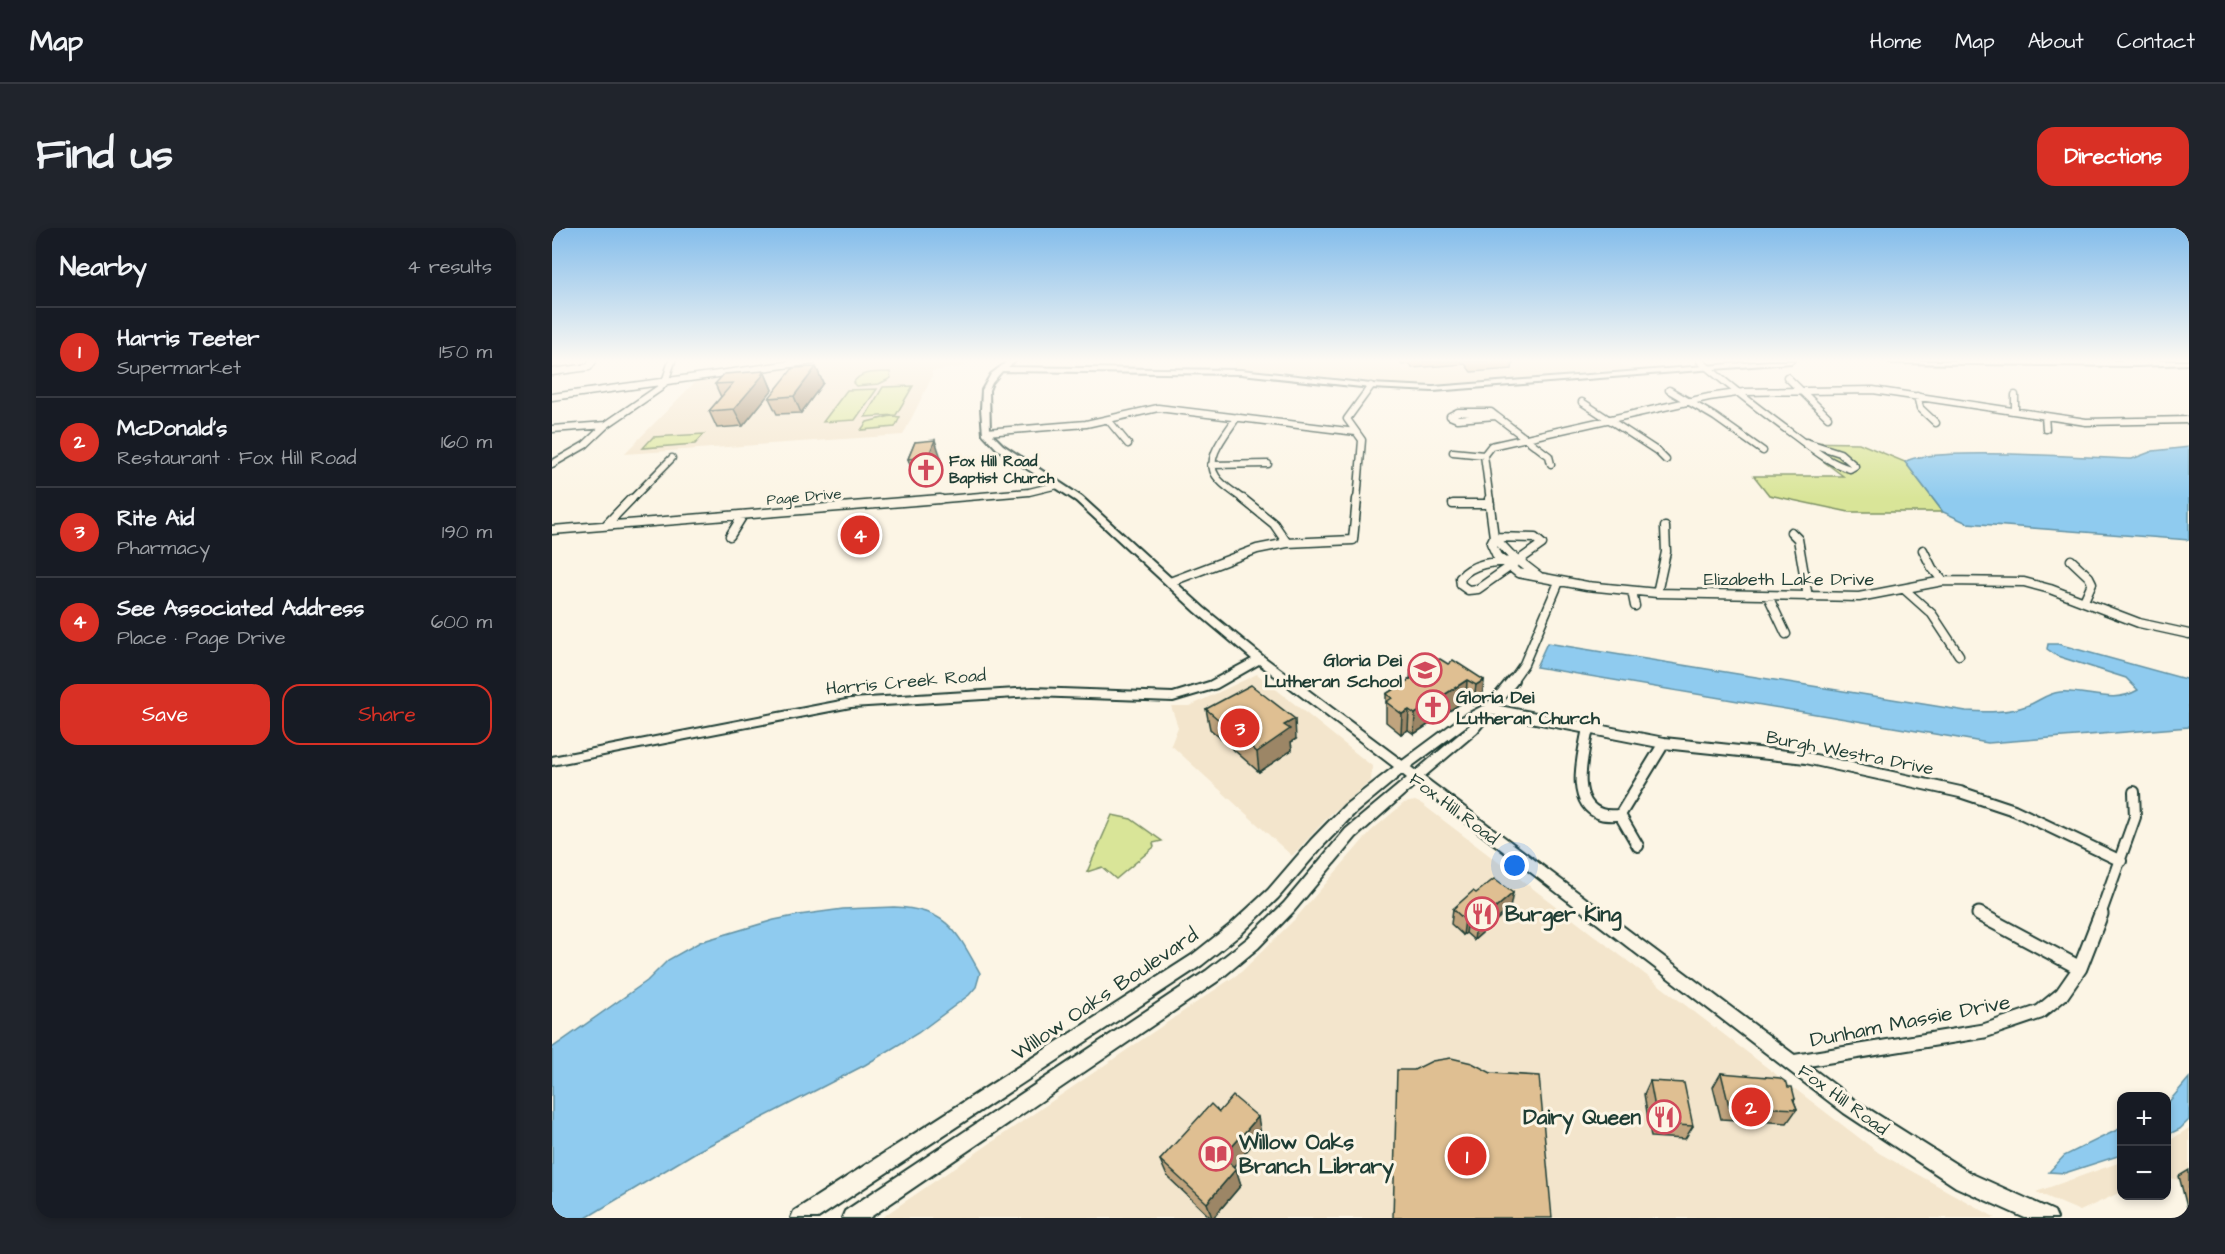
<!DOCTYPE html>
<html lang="en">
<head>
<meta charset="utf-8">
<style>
  body { margin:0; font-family:"Architects Daughter",sans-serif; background:#20242c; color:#f1f3f6 }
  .controls { position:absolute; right:18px; bottom:18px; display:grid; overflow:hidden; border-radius:12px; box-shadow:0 3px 9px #0003 }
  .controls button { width:54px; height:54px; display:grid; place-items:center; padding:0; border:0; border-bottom:2px solid #363941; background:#171b24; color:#f1f3f6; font:30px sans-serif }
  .you { position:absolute; left:963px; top:638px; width:21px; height:21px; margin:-15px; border:4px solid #fff; border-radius:50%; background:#1a73e8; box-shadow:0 0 0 9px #1a73e833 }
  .badge { display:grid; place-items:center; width:39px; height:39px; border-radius:50%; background:#d93025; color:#fff; font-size:20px; font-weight:700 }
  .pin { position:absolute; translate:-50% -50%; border:3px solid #fff; box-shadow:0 2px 6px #0006 }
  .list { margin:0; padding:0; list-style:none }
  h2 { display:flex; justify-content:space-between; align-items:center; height:78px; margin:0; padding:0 24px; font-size:26px }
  h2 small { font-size:20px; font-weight:400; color:#9ea1a6 }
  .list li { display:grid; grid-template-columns:39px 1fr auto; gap:18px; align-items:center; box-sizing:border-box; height:90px; padding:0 24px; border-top:2px solid #363941 }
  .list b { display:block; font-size:22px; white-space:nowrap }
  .list p { margin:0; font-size:20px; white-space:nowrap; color:#9ea1a6 }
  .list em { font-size:20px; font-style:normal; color:#9ea1a6 }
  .actions { display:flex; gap:12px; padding:18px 24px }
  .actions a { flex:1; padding:14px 0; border:2px solid #d93025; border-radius:18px; text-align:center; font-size:21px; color:#d93025 }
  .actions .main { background:#d93025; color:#fff }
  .map { position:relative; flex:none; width:1637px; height:990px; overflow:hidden; border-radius:18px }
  header { display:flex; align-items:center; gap:36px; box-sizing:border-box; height:84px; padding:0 30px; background:#171b24; border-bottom:2px solid #363941 }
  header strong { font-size:28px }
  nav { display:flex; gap:33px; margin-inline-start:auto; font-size:21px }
  .intro { display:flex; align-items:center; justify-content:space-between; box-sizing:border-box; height:144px; padding:0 36px }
  h1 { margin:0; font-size:42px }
  .button { padding:15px 27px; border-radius:18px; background:#d93025; color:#fff; font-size:21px; font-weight:700 }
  main { display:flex; gap:36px; padding:0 36px }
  aside { flex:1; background:#171b24; border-radius:18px; box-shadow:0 3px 9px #0003 }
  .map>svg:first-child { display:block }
  .built { fill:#f3e5cc }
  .green { fill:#d9e598; stroke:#7c9166; stroke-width:1.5 }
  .water { fill:#8fcbef; stroke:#6292a4; stroke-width:1.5 }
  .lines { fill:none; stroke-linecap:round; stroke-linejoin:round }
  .street-far3-casing { stroke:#1f3d34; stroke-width:9 }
  .street-far2-casing { stroke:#1f3d34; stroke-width:11 }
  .street-far1-casing { stroke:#1f3d34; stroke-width:14 }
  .street-casing { stroke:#1f3d34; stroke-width:17 }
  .secondary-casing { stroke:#1f3d34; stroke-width:4 }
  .street-far3 { stroke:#fcf5e5; stroke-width:6 }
  .street-far2 { stroke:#fcf5e5; stroke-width:8 }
  .street-far1 { stroke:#fcf5e5; stroke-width:10 }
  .street { stroke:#fcf5e5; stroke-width:13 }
  .secondary { fill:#fcf5e5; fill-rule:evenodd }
  .wall { fill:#c0a47e; stroke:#1f3d34; stroke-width:1.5 }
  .shaded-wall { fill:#9c8666; stroke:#1f3d34; stroke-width:1.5 }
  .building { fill:#dfbf92; stroke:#1f3d34; stroke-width:1.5 }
  .labels { text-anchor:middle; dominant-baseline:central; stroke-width:6; stroke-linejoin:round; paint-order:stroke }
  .far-poi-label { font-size:15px; font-weight:bold; fill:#1f3d34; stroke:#fcf5e5; text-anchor:start }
  .far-street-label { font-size:15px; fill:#1f3d34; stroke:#fcf5e5 }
  .street-label { font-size:18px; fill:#1f3d34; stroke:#fcf5e5 }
  .poi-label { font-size:18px; font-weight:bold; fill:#1f3d34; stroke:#fcf5e5; text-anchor:end }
  .near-poi-label { font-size:21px; font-weight:bold; fill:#1f3d34; stroke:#fcf5e5; text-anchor:start }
  .near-street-label { font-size:21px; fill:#1f3d34; stroke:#fcf5e5 }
</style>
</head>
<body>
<header>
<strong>Map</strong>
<nav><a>Home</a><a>Map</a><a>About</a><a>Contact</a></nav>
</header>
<div class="intro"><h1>Find us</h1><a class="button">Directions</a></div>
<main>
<aside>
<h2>Nearby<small>4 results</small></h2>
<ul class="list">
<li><span class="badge">1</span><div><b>Harris Teeter</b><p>Supermarket</p></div><em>150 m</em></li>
<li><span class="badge">2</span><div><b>McDonald's</b><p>Restaurant · Fox Hill Road</p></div><em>160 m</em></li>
<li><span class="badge">3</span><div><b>Rite Aid</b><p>Pharmacy</p></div><em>190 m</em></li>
<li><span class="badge">4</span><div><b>See Associated Address</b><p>Place · Page Drive</p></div><em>600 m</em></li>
</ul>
<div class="actions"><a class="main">Save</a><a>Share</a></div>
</aside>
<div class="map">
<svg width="1637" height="990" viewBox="0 0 1637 990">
  <rect width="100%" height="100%" fill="#fcf5e5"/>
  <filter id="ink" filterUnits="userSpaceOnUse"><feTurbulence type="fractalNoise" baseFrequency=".0167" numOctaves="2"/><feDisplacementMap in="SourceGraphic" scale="12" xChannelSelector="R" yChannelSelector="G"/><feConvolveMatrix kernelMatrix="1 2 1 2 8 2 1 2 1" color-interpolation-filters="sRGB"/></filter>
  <g filter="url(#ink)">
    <path class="built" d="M283 133H414V138L380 143V149L351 207 72 226 145 152Z
      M684 133H1063L1078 141 896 156 850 157 726 143 681 141Z
      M705 446 820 538 819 553 779 586 740 628 619 517 626 499 619 478H638Z
      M863 573 870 576 1327 925 1444 990H329L689 744 743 691 819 603 852 575Z
      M1637 900V955L1615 949 1614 915Z
      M1569 934V964L1528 983 1484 964Z"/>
    <path class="green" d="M338 144 339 150 327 156 304 158 301 155C310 142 323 145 338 144Z
      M361 158 344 187 313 189 331 159Z
      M325 161 303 192 271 194 295 162Z
      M339 188 348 189 343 199 309 202 315 194Z
      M152 206 143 216 91 220 101 209Z
      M1246 214 1307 215 1353 234 1391 284H1297L1217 267 1202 248H1291Z
      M560 587 579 591 610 613 601 615 602 619 564 651 550 639 535 644Z"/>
    <path class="water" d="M1637 219V312L1415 295 1391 284 1353 234C1371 218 1545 230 1580 231L1601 223Z
      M995 415 1414 483C1433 484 1456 485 1474 478 1486 474 1495 465 1508 464 1536 462 1560 477 1586 462L1574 450 1505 428 1495 421 1496 416H1506L1637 452V499L1436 515 984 439Z
      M342 679C395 681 404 702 428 745L424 759 417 767 366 805 313 837 144 924 34 990H0V820L95 753 116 732 148 714 222 692 247 687 291 681Z
      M1637 850V892L1628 901 1615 907V876Z
      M1569 900V927L1513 945 1497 944 1512 928Z"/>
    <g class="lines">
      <g class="street-far3-casing">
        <path id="street-far3" d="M1148 133C1177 158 1208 182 1239 205 1257 218 1276 235 1298 241L1303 238 1288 225 1254 214
          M0 144 37 139 41 133
          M1235 149 1276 189
          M1117 162 1163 189 1211 223
          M1463 167V183
          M1365 168 1368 180 1384 195
          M0 169 261 133
          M1030 174 1105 223 1114 232
          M906 184H939L944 188 905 191 898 188Z
          M944 188 997 228 999 236
          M1493 188 1494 201
          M685 189C676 204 651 230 664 248 670 258 684 265 693 273
          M557 193 576 216
          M0 201 54 197
          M434 204 534 196 606 180 804 204
          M901 224 932 227
          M0 236 33 217 54 197 108 160 113 154 120 133
          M659 237 716 236
          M78 273 120 230
          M369 273 477 264 506 257
          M805 273 810 212 795 191 819 158
          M938 273 932 227 939 218 1157 169 1192 164 1321 162 1534 194 1637 192"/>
      </g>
      <g class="street-far2-casing">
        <path id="street-far2" d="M691 271 722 296 735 315
          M937 271 942 309 939 315 945 328 966 345 1035 358 1105 365 1307 369 1391 353 1472 354 1498 361 1587 395 1637 406
          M901 276H938
          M54 297 79 271
          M0 302 388 271
          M1239 304 1246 311 1256 369
          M178 308 191 287
          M942 309 983 310 990 316 966 333
          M942 309 958 326 988 349
          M1371 322 1380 340 1391 353
          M1519 332 1537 349 1540 355 1532 373
          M966 333 926 361 916 362 909 357 908 350C922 333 946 334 966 333Z
          M618 354 705 321 735 315 801 312 805 271
          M1352 361 1380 386 1407 427
          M1080 363 1083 378
          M1105 365 1114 324 1113 299
          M1216 368 1234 406
          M960 453 972 436 1007 354"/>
      </g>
      <g class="street-far1-casing">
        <path id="street-far1" d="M937 481 1112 515 1254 530 1408 564 1462 582 1569 633
          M1036 500C1032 524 1016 575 1049 586 1055 588 1062 587 1068 587L1112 515
          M849 540 911 494 932 483
          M863 550 921 501 961 452
          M1068 587 1086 618
          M1427 686 1429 687
          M1548 687 1583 589 1582 564"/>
      </g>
      <g class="street-casing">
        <path id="street" d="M1427 686 1528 740
          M1240 834 1432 803 1488 784 1510 766 1528 740 1549 686"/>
      </g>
      <g class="secondary-casing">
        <path id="secondary" d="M456 133H463L456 139 689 142 819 156 881 159 1217 133H1242L1239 135 881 163 819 160 689 146 450 143 440 155 437 162 438 204 451 217 530 269 652 380 712 429 1304 873 1418 945 1502 983 1505 990H1473L1404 959 1292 885 864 556 804 609 742 683 706 720 666 753 317 990H290L293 983 654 743 696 710 732 675 794 601 855 550 850 546 803 585 769 620 726 670 689 706 650 737 266 990H239L242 983 640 727 679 696 716 662 759 612 793 577 842 539 707 436 665 460 621 473 481 468 299 479 0 537V529L299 471 481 460 621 465 657 454 700 431 644 384 524 273 445 221 431 206 429 181 430 162 439 146Z
          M1336 133H1637V136L1585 138 1339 135Z"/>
      </g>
      <use href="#street-far3" class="street-far3"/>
      <use href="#street-far2" class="street-far2"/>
      <use href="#street-far1" class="street-far1"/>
      <use href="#street" class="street"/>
      <use href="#secondary" class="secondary"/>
    </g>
    <path class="wall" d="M848 133H961L960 141 919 144 913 136 860 140 858 136 850 137Z
      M264 139 271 155 249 185 225 186 217 170Z
      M212 143 220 162 191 198 165 200 157 183 169 169 163 156Z
      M363 214 389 230 382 247 362 249 356 231Z
      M896 436 932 452 930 472 921 477 914 472 862 506 856 502 849 506 834 494V466L858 451 859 443Z
      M654 481 744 511 739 514 740 522 707 544 658 501Z
      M924 665 958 680 922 712 914 705 911 707 899 696 901 681Z
      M1169 845 1236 859 1243 871 1242 873 1245 881 1235 895 1169 891 1161 859Z
      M1098 853 1141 898 1133 911 1099 909 1092 866Z
      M667 884 709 906 682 938 689 957 661 990H659L615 948 608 932Z
      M1637 942V987L1627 948Z"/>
    <path class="shaded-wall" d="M264 139 271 155 249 185 242 168Z
      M212 143 220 162 191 198 182 181Z
      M383 212 389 230 382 247 376 229Z
      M915 452 914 472 862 506 863 486Z
      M932 452 930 472 921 477 924 457Z
      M857 482 856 502 849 506 850 486Z
      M743 491 744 511 739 514 740 522 707 544 705 524 732 497Z
      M961 665 958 680 922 712 924 697Z
      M916 690 914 705 911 707 913 692Z
      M706 889 709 906 676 945 671 929Z
      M684 941 689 957 661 990H660L655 975Z"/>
    <path class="building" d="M264 139 242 168 217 170 241 140Z
      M212 143 210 146H212L182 181 157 183 181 155 163 156 172 146Z
      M383 212 376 229 356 231 363 214Z
      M888 431 896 436 901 432 932 452 924 457 915 452 863 486 857 482 850 486 834 474 840 470 834 466 865 447 859 443 872 434Z
      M699 457 743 491 732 497 738 501 705 524 654 481Z
      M942 651 961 665 924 697 916 690 913 692 901 681 921 663 924 665Z
      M899 830 920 835 939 845 987 848 1000 990H841L845 842H862L880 833Z
      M1169 845 1228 850 1235 855 1236 859H1240L1243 871H1241L1245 881 1177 878Z
      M1098 853 1132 855 1141 898 1106 896Z
      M681 868 706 889 671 929 684 941 655 975 608 932 659 876 667 884Z"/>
  </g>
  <linearGradient id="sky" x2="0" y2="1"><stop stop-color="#84bdeb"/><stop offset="0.49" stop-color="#fefaf3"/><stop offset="1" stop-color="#fefaf3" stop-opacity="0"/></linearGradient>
  <rect width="1637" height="271" fill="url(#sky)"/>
  <defs>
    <g id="church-ring" transform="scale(1.725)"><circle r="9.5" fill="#fcf5e5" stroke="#d1495b" stroke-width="1.5"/><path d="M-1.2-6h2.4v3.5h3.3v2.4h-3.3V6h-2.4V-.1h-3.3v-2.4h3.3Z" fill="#d1495b"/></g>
    <g id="school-ring" transform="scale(1.725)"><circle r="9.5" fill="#fcf5e5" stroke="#d1495b" stroke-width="1.5"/><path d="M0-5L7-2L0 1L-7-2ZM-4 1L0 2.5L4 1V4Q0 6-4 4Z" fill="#d1495b"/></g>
    <g id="restaurant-ring" transform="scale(1.725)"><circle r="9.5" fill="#fcf5e5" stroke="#d1495b" stroke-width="1.5"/><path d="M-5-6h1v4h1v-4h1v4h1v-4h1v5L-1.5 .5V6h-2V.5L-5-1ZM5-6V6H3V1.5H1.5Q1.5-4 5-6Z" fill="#d1495b"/></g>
    <g id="library-ring" transform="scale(1.725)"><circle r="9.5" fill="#fcf5e5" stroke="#d1495b" stroke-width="1.5"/><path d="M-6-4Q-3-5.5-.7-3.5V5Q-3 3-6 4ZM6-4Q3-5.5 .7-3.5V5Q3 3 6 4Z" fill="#d1495b"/></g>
  </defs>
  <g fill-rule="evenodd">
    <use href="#church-ring" x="374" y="242"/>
    <use href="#school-ring" x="873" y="442"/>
    <use href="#church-ring" x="881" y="479"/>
    <use href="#restaurant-ring" x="930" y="686"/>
    <use href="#restaurant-ring" x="1112" y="889"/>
    <use href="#library-ring" x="664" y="926"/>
  </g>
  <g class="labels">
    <g class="far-poi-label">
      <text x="397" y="233">Fox Hill Road<tspan x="397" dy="17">Baptist Church</tspan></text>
    </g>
    <g class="far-street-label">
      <text transform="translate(252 269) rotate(-5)">Page Drive</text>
    </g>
    <g class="street-label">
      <text x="1237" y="351">Elizabeth Lake Drive</text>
      <text transform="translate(354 454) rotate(-5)">Harris Creek Road</text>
      <text transform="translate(1298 525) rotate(11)">Burgh Westra Drive</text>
      <text transform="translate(902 581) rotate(37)">Fox Hill Road</text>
      <text transform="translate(1291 872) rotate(36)">Fox Hill Road</text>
    </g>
    <g class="poi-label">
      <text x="850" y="432">Gloria Dei<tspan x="850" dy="21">Lutheran School</tspan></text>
      <text x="904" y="469" text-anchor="start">Gloria Dei<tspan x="904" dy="21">Lutheran Church</tspan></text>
    </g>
    <g class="near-poi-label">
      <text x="953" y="686">Burger King</text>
      <text x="1089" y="889" text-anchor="end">Dairy Queen</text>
      <text x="687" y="914">Willow Oaks<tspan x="687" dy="24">Branch Library</tspan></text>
    </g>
    <g class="near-street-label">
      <text transform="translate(553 766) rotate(-34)">Willow Oaks Boulevard</text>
      <text transform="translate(1358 793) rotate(-11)">Dunham Massie Drive</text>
    </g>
  </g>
</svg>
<div class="controls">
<button>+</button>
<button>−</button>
</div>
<div class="you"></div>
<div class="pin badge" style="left:915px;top:928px">1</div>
<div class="pin badge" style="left:1199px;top:879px">2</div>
<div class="pin badge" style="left:688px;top:500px">3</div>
<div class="pin badge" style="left:308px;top:307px">4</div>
</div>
</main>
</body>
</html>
